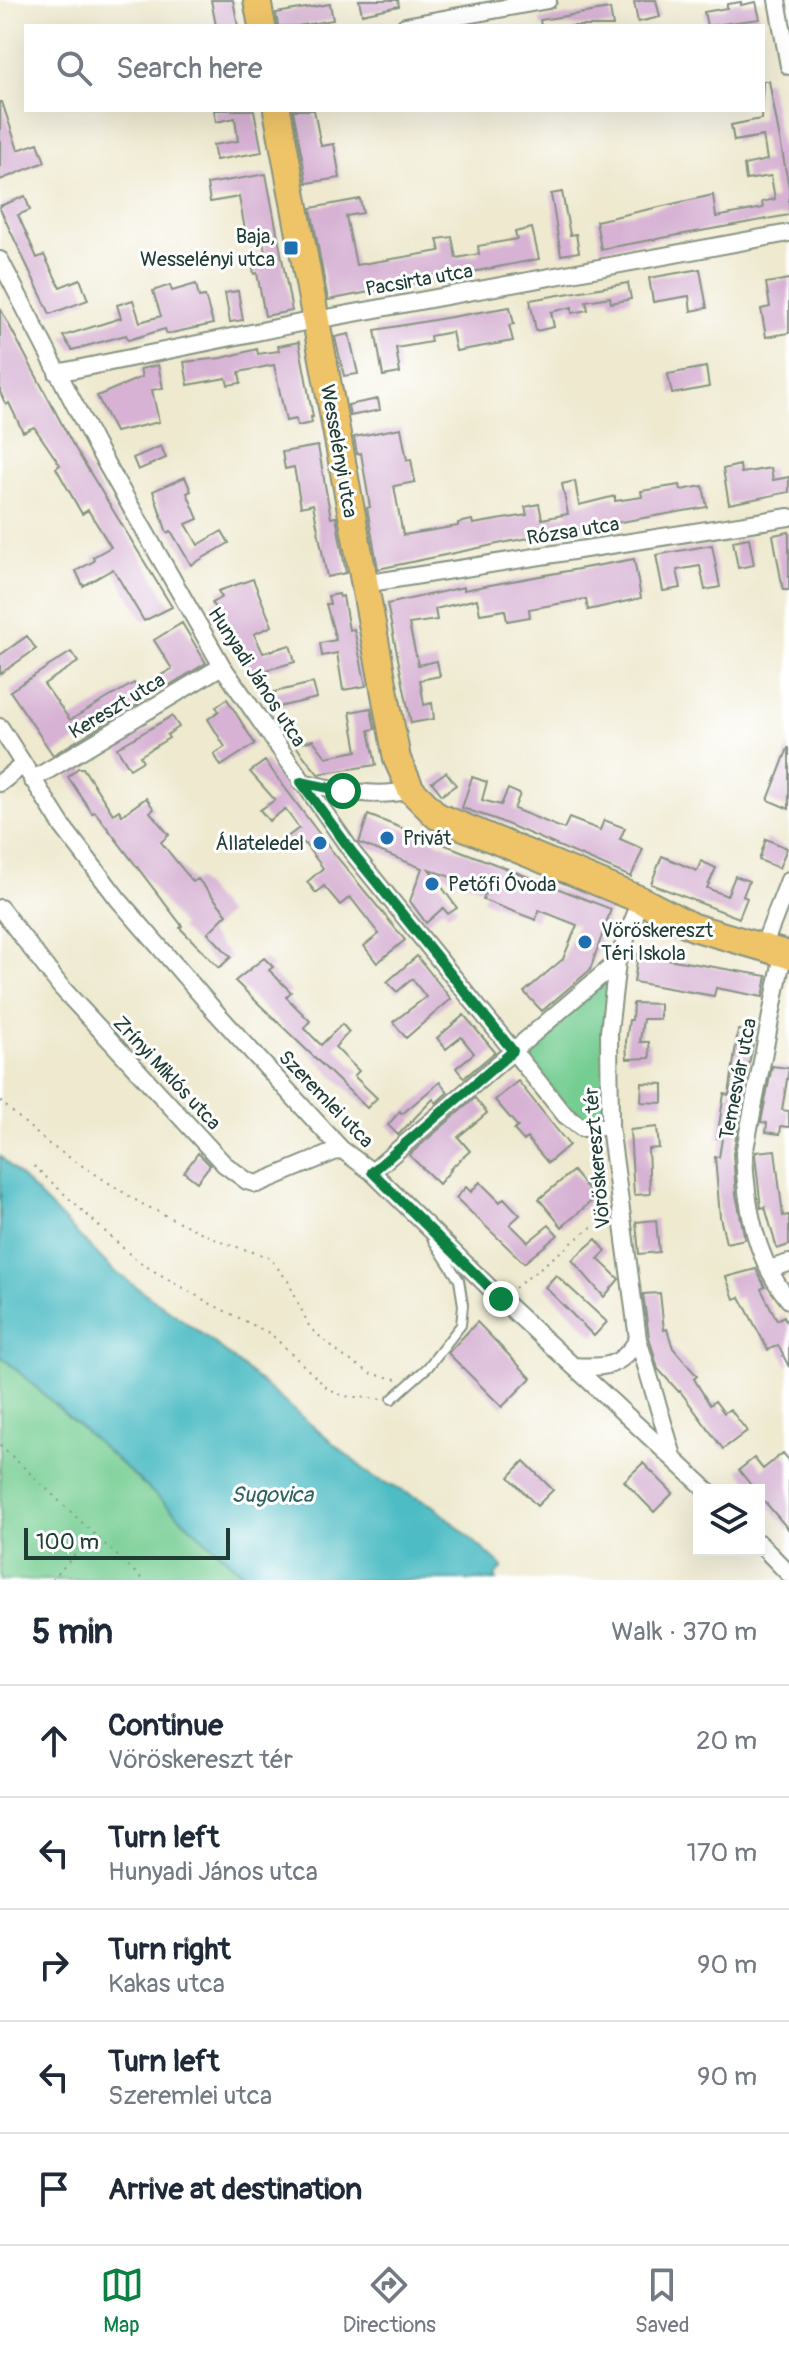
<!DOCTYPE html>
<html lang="en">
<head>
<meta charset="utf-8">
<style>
  body { margin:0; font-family:Pangolin,sans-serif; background:#f6f6f7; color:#1f2937 }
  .controls { position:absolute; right:24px; bottom:24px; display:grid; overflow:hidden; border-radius:0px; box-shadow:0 8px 32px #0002 }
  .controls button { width:72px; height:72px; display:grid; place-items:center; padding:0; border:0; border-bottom:2px solid #e0e1e3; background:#fff; color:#1f2937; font:40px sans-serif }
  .scale { position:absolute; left:24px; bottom:20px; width:206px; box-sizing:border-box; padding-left:8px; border:4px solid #1f3d34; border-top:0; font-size:22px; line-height:28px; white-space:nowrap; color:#1f3d34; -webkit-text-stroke:6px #fff; paint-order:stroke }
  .stop { position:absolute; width:24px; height:24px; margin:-18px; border:6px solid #0b8043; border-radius:50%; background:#fff }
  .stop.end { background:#0b8043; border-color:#fff; box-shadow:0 2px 8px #0008 }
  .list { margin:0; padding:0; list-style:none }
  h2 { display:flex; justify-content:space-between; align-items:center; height:104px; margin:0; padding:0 32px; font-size:34px }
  h2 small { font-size:26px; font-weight:400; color:#747a83 }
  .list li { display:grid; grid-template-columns:52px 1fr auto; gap:24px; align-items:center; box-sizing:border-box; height:112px; padding:0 32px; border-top:2px solid #e0e1e3 }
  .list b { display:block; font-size:30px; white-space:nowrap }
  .list p { margin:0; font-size:26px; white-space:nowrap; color:#747a83 }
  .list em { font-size:26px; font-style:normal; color:#747a83 }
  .icon { flex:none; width:44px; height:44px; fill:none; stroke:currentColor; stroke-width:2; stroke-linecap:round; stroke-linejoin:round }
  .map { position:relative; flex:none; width:789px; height:1580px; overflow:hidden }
  .search { position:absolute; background:#fff; box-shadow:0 8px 32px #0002; left:24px; right:24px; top:24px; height:88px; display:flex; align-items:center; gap:20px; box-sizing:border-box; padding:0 28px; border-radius:0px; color:#747a83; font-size:30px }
  .sheet { height:664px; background:#fff }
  nav { display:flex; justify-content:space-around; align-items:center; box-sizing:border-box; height:112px; border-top:2px solid #e0e1e3; background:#fff; font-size:22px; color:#747a83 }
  nav a { display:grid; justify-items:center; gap:4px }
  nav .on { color:#0b8043 }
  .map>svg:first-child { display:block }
  .green { fill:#75cd92; stroke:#4a8563; stroke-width:2 }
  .water { fill:#4ebcc4; stroke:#367c7c; stroke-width:2 }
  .building { fill:#d7b2d4 }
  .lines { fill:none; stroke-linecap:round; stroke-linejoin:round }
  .lane-casing { stroke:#869382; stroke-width:12 }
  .street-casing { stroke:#869382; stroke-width:20 }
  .primary-casing { stroke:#869382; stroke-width:30 }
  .path { stroke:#869382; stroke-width:2; stroke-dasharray:2 6; stroke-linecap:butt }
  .lane { stroke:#fff; stroke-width:8 }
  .street { stroke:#fff; stroke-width:16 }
  .primary { stroke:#efc469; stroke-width:26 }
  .route { stroke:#0b8043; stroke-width:10 }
  .poi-dot { fill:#1f6fb2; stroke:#fff; stroke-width:3 }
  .labels { text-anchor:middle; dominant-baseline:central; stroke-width:6; stroke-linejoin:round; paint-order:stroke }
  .poi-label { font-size:20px; fill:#1f3d34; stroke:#fff; text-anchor:start }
  .street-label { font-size:20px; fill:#1f3d34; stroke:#fff }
  .water-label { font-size:22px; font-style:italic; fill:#2d635f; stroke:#fff }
</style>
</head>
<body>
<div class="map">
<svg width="789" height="1580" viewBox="0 0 789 1580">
  <rect width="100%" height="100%" fill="#fff"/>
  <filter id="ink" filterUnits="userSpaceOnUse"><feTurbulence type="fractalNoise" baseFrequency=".0125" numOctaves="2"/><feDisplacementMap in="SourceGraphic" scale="16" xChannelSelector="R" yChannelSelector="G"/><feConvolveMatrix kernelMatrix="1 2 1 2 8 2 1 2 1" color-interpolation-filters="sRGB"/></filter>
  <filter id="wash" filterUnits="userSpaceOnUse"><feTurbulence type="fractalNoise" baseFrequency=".006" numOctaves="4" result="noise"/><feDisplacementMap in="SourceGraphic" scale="32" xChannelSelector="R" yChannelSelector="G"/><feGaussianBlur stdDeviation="1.8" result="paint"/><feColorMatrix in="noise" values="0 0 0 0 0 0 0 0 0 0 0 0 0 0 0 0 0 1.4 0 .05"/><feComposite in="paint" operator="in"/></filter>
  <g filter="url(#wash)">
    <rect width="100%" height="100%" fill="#eee9cf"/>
    <path class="green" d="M611 974 610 1126 582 1128 522 1051Z
      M0 1355 250 1580H0Z"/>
    <path class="water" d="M0 1156 114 1271 213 1342 373 1477 434 1506 503 1567 495 1577 497 1580H250L0 1355Z"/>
    <g id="blocks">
      <path class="building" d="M211 0H233L238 26H216Z
        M359 0H398L399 6 362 14Z
        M644 0H656L660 17 638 22 634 2Z
        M741 2V5L756 2 760 19 707 26 704 12 727 8V4Z
        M330 4 333 20 297 26H278L276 13Z
        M610 9 613 26H541L540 20Z
        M763 81H769L789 188V215L601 249 596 221 713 195 716 217 763 208 762 202 775 199 771 176 746 180 744 165 767 160 763 136 734 141 731 125 761 119Z
        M0 102H2L18 150 38 143 45 162 0 180Z
        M214 110H254L262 152 216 160 213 145 238 141 235 118 216 122Z
        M293 110H314L321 146 334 144 340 178 307 183Z
        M266 174 292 311 265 316 257 273 254 274 251 256 265 253 262 233 246 235 239 197 210 202 207 184Z
        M562 192 570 235 576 234 579 252 561 255 551 194Z
        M25 196 30 210 18 215 37 258 44 255 60 287 80 279 88 300 50 314 0 209V206Z
        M360 199 363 213 346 216 356 265 440 251 437 239 452 237 456 258 479 254 478 246 517 239 515 232 532 228 539 259 328 300 311 208Z
        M700 269 707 308 691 311 689 296 653 302 649 278Z
        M789 279V333L766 337 761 309 770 307 766 283Z
        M628 283 631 299 611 303 610 297 586 301 588 310 572 313V307L551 312 554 327 536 331 530 300Z
        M196 284 199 297 205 296 213 324 167 334 165 329 128 340 126 335 72 350 63 336 121 318 117 305 133 300 140 322 161 316 153 291 170 285 172 291Z
        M238 291 243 320 230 322 225 293Z
        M510 307 514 324 509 325 513 341 456 351 452 332 430 336 431 342 396 348 400 373 383 376 375 330Z
        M0 308 72 443 172 607 144 621 113 569 83 586 76 571 94 561 93 557 111 547 88 510 82 514 56 468 60 465 34 427 23 432 9 403 6 405 0 392Z
        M349 334 358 374 344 376 335 337Z
        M299 342 313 417H311L312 423 297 426 296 419 286 421 274 365 239 372 241 383 228 385 226 378 188 385 184 362 222 358 257 349 258 354 279 351 278 346Z
        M158 365 163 388 152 390 159 422 115 432 97 396 142 377 140 369Z
        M706 367 709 387 672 394 668 374Z
        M378 399 380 410 350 416 348 405Z
        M401 428 407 460 411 459 415 482 394 486 403 535 458 526V523L472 520 473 524 527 515 525 507 539 504 542 519 568 514 562 484 575 481 579 505 615 496V501L642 497 641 491 680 485 681 490 703 486 707 507 512 541 378 569 367 508 370 507 361 453 357 454 354 437Z
        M161 446 166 458 138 470 133 458Z
        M318 446 331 518 336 517 346 573 327 577 313 504 301 507 294 467 285 469 282 452Z
        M740 465 741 473 771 468 773 480 789 477V492L729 504 723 469Z
        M185 477 191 491 187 493 198 519 186 524 198 545 222 531 229 543 191 565 171 531 167 533 153 491Z
        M789 532V590H783L773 535Z
        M749 538 754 565 738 568 733 541Z
        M712 545 720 587 705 590 700 566 677 570 681 588 663 591 656 555Z
        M634 559 641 598 588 610 586 599 529 609 530 617 507 621 505 610 480 614 477 599 435 609 437 620 409 624 418 665 437 661 440 676 420 680 424 705 432 703 434 719 411 723 387 604 464 587V590L490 585Z
        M253 579 272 626 254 634 263 653 290 645 295 662 252 674 237 642 235 643 212 603 222 597 218 591Z
        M339 594 340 597 343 596 349 630 354 629 366 686 343 690 337 653 322 656 320 643 336 640 326 604H330L328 596Z
        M182 623 206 663 168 686 161 675 172 669 154 640Z
        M27 636 36 649 0 674V655Z
        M71 652 78 662 44 684 70 720 134 683 144 700 53 755 10 691Z
        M313 683 317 698 274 708 270 693Z
        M227 699 255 744 221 766 214 754 225 747 208 719 219 711 216 707Z
        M371 708 375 729 369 730 376 765 318 774 295 745 313 740 326 757 357 751 350 712Z
        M172 716 179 727 167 735 169 738 140 756 143 761 130 769 117 748Z
        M788 748H789V809L768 800Z
        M265 761 332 851 405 940 377 963 364 946 379 934 350 897 340 905 324 886 316 893 307 882 323 868 304 843 291 853 282 841 299 828 285 809 269 821 260 810 275 800 250 772Z
        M78 768H83L113 814 119 810 122 815 146 798 154 809 150 812 169 835 161 842 193 882 198 879 227 914 208 933 231 957 219 968 180 928 182 926 95 812 92 813 68 777Z
        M446 772 456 785 442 795 432 782Z
        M472 777 487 782 482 800 501 805 508 789 520 794 514 809 564 829 569 818 600 830 604 820 625 828 620 839 643 849 631 877 495 819 462 808Z
        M368 815 611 909 590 970 542 1011 524 992 563 959 577 925 539 910 536 920 483 900 486 890 429 869 457 908 448 914 443 908 426 923 410 901 422 868 359 843Z
        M766 839 787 848 779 868 759 860Z
        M662 856 697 871 701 861 716 868 707 888 727 896 735 876 749 881 743 896 747 898 739 918 651 884Z
        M638 954 767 976 763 997 716 988 714 996 634 982Z
        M417 956 451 999 406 1038 393 1022 426 997 412 979 397 992 387 982Z
        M264 958 273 967 269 970 291 992 286 997 310 1021 304 1028 321 1045 342 1024 349 1032 335 1047 359 1071 354 1076 377 1098 367 1108 235 981Z
        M633 1003 660 1004V1019H643L640 1042H649L650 1058 627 1059 626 1042 629 1020H632Z
        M464 1015 495 1052 464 1078 456 1068 474 1053 461 1037 446 1049 437 1038Z
        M738 1030 755 1032 733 1154 736 1194 745 1239 726 1243 720 1217 715 1157H719L722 1139 717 1138 724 1094 729 1095Z
        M772 1066 789 1068 782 1110 789 1111V1127L781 1126 780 1134 766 1132 767 1123 761 1122Z
        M518 1081 569 1145 548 1163 527 1138 524 1141 514 1130 518 1127 495 1100Z
        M440 1082 448 1092 436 1103 433 1099 398 1135 388 1125 400 1111 402 1114Z
        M642 1083 663 1084V1103L641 1102Z
        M475 1098 487 1113 458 1137 470 1151 450 1169 451 1170 439 1184 409 1155Z
        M657 1127 659 1148 648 1149 650 1194 634 1195 630 1130Z
        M775 1150 783 1216 789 1215V1245L777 1249 765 1207 761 1208 755 1155 756 1152Z
        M198 1153 210 1165 197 1182 184 1172Z
        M573 1171 595 1198 562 1227 539 1199Z
        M480 1182 500 1202 504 1198 520 1215 510 1224 528 1242 549 1225 558 1235 524 1263 456 1198 466 1187 471 1192Z
        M656 1220 659 1252 639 1254 636 1222Z
        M596 1239 606 1251 598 1259 619 1279 604 1297 572 1260Z
        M756 1269 765 1287 761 1289 777 1320 784 1316 789 1327V1367L778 1345 768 1350 740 1297 734 1299 726 1277Z
        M556 1275 607 1322 594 1336 545 1287Z
        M660 1293 664 1330 667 1329 673 1348 697 1376 694 1379 710 1405 715 1401 724 1413 730 1409 747 1431 723 1449 680 1391 679 1392 658 1369 649 1337 643 1294Z
        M477 1322 531 1378 502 1407 448 1353Z
        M783 1453 789 1460V1530L759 1495V1490H755L739 1470 754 1458 763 1469Z
        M524 1461 553 1490 537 1506 509 1477Z
        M643 1463 673 1493 654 1512 624 1481Z"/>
    </g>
  </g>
  <g filter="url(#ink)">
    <use href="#blocks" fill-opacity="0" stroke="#869382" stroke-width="2"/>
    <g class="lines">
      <g class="lane-casing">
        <path id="lane" d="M392 1399 428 1367 461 1325 463 1305 459 1280 433 1240"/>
      </g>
      <g class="street-casing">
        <path id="street" d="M777 0 789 66
          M405 26 548 0
          M0 260 96 446 222 666 352 852 565 1115 582 1128 610 1126
          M57 373 300 323 789 233
          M364 586 376 582 789 517
          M0 727 63 827 118 899 213 1009 341 1149 372 1172 501 1299 707 1490
          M32 780 222 666
          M301 782C337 790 375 799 411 790
          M0 783 23 765
          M0 908 61 987 224 1164 247 1181 257 1184 341 1149
          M763 947 789 880
          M783 954 744 1154C746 1205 755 1260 789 1300
          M372 1172 617 962
          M769 1269 789 1263
          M638 1339 673 1456
          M573 1366C604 1368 621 1368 638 1339L610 1126 609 1032 617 962 641 900
          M759 1543 789 1574"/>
      </g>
      <g class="primary-casing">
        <path id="primary" d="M257 0 262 26
          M277 110 397 759 411 790 437 816 641 900 693 927 789 955"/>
      </g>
      <path class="path" d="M0 1101 50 1145 140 1203 221 1242 269 1257 288 1281 310 1328 340 1354 372 1374 396 1379
        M34 1166 137 1261 209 1303 271 1334 326 1387 343 1396 382 1399
        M515 1288 593 1226
        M0 1445 143 1580
        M52 1580 93 1534"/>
      <use href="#lane" class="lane"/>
      <use href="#street" class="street"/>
      <use href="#primary" class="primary"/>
    </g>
  </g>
  <g class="lines" filter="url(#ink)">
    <path class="route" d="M343 791 301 782 352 852 513 1051 372 1172 501 1299"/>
  </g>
  <g class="poi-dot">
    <rect x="283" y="240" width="16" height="16" rx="4"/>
    <circle cx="387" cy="838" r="8"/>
    <circle cx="320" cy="843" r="8"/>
    <circle cx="432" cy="884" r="8"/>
    <circle cx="585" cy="942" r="8"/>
  </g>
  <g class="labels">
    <g class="poi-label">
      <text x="275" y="236" text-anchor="end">Baja,<tspan x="275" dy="23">Wesselényi utca</tspan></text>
      <text x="403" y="838">Privát</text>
      <text x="304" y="843" text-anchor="end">Állateledel</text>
      <text x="448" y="884">Petőfi Óvoda</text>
      <text x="601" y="930">Vöröskereszt<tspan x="601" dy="23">Téri Iskola</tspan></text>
    </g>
    <g class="street-label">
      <text transform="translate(419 280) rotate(-10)">Pacsirta utca</text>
      <text transform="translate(339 451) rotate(80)">Wesselényi utca</text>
      <text transform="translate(573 531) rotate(-9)">Rózsa utca</text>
      <text transform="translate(257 677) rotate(57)">Hunyadi János utca</text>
      <text transform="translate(117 706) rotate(-31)">Kereszt utca</text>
      <text transform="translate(167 1073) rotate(47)">Zrínyi Miklós utca</text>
      <text transform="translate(738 1079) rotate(-79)">Temesvár utca</text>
      <text transform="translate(326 1099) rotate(46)">Szeremlei utca</text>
      <text transform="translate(597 1158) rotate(-95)">Vöröskereszt tér</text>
    </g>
    <g class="water-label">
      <text x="272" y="1495">Sugovica</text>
    </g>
  </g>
</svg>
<div class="controls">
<button><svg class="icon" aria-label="layers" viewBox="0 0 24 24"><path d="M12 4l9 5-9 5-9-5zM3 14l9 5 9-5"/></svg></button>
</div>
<div class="scale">100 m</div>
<div class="stop" style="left:343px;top:791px"></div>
<div class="stop end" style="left:501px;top:1299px"></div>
<div class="search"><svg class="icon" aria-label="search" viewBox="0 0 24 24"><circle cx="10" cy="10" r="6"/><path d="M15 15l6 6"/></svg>Search here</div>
</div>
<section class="sheet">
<h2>5 min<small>Walk · 370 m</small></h2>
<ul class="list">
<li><svg class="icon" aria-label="ahead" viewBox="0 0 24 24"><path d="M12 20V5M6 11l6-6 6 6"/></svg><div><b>Continue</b><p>Vöröskereszt tér</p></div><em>20 m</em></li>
<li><svg class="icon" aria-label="left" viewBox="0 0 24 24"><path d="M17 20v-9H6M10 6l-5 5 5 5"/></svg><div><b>Turn left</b><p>Hunyadi János utca</p></div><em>170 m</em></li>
<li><svg class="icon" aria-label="right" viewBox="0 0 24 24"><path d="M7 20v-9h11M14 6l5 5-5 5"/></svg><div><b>Turn right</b><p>Kakas utca</p></div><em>90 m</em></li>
<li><svg class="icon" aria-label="left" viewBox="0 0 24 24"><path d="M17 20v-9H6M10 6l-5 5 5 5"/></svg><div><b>Turn left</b><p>Szeremlei utca</p></div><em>90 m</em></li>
<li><svg class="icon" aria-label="arrive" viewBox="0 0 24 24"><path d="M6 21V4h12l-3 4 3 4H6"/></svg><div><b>Arrive at destination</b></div></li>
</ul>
</section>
<nav>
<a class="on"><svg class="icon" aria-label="map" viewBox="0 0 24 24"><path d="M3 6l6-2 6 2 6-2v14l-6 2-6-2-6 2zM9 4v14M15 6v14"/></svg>Map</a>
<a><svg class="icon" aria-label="directions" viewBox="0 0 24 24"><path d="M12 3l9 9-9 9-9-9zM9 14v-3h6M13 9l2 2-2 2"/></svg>Directions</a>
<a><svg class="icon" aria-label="saved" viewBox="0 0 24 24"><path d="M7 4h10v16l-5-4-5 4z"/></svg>Saved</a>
</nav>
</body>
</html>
